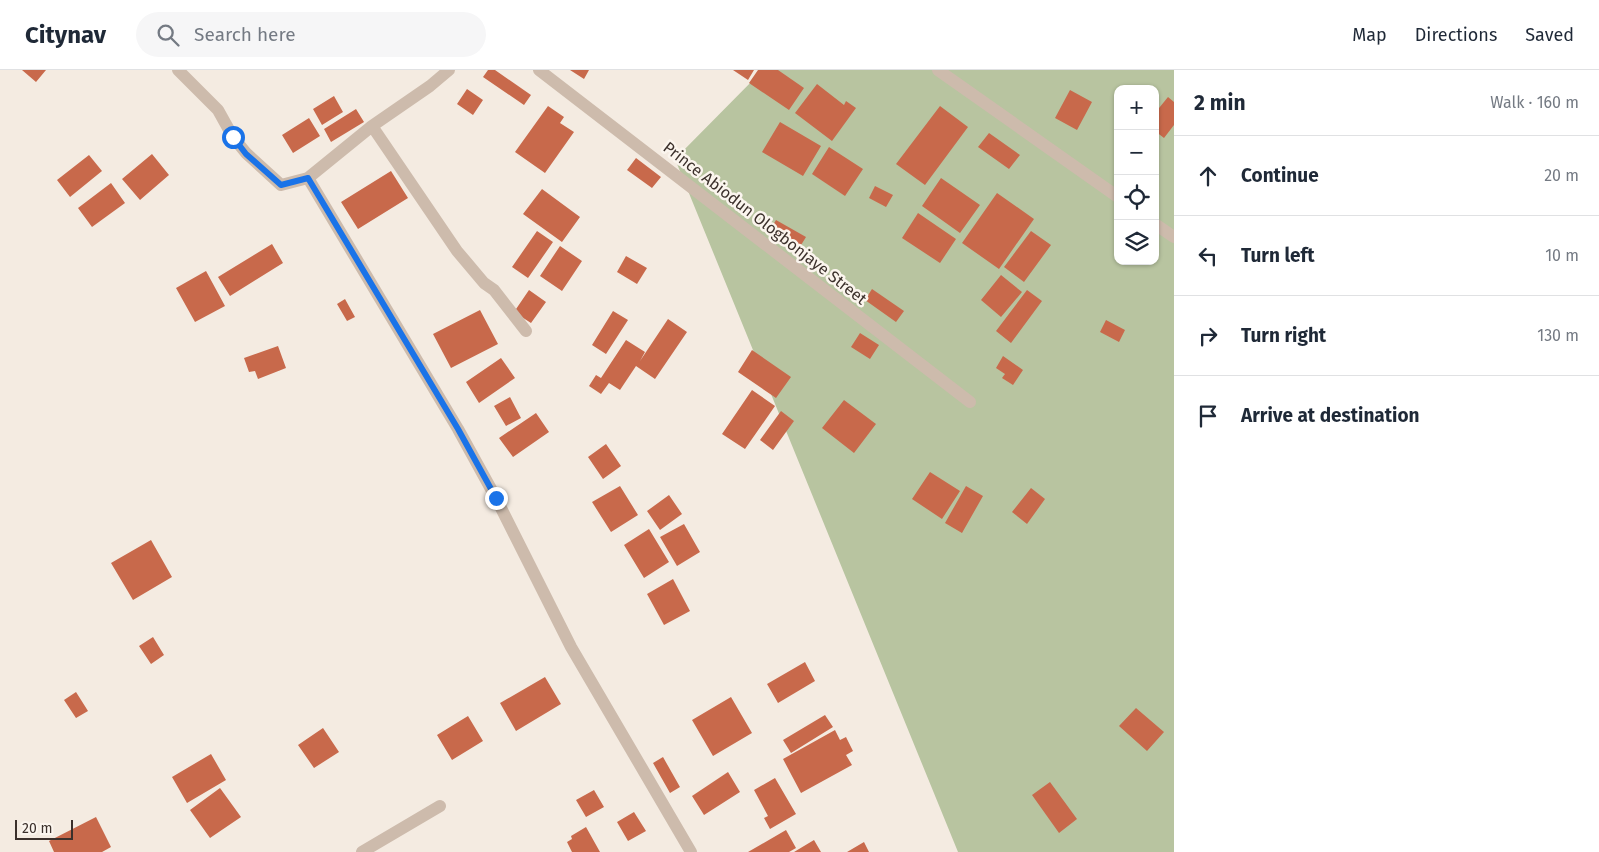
<!DOCTYPE html>
<html lang="en">
<head>
<meta charset="utf-8">
<style>
  body { margin:0; font-family:"Fira Sans",sans-serif; background:#f6f6f7; color:#1f2937 }
  .controls { position:absolute; right:15px; top:15px; display:grid; overflow:hidden; border-radius:10px; box-shadow:0 1px 4px #0004 }
  .controls button { width:45px; height:45px; display:grid; place-items:center; padding:0; border:0; border-bottom:1px solid #e0e1e3; background:#fff; color:#1f2937; font:25px sans-serif }
  .scale { position:absolute; left:15px; bottom:12px; width:58px; box-sizing:border-box; padding-left:5px; border:2px solid #3b302b; border-top:0; font-size:14px; line-height:18px; white-space:nowrap; color:#3b302b; -webkit-text-stroke:4px #fbf5ee; paint-order:stroke }
  .stop { position:absolute; width:15px; height:15px; margin:-11px; border:4px solid #1a73e8; border-radius:50%; background:#fff }
  .stop.end { background:#1a73e8; border-color:#fff; box-shadow:0 1px 5px #0008 }
  .list { margin:0; padding:0; list-style:none }
  h2 { display:flex; justify-content:space-between; align-items:center; height:65px; margin:0; padding:0 20px; font-size:21px }
  h2 small { font-size:16px; font-weight:400; color:#747a83 }
  .list li { display:grid; grid-template-columns:32px 1fr auto; gap:15px; align-items:center; box-sizing:border-box; height:80px; padding:0 20px; border-top:1px solid #e0e1e3 }
  .list b { display:block; font-size:19px; white-space:nowrap }
  .list em { font-size:16px; font-style:normal; color:#747a83 }
  .icon { flex:none; width:28px; height:28px; fill:none; stroke:currentColor; stroke-width:2; stroke-linecap:round; stroke-linejoin:round }
  .map { position:relative; flex:none; width:1174px; height:782px; overflow:hidden }
  header { display:flex; align-items:center; gap:30px; box-sizing:border-box; height:70px; padding:0 25px; background:#fff; border-bottom:1px solid #e0e1e3 }
  header strong { font-size:24px }
  nav { display:flex; gap:28px; margin-inline-start:auto; font-size:18px }
  .search { width:350px; height:45px; background:#f6f6f7; display:flex; align-items:center; gap:12px; box-sizing:border-box; padding:0 18px; border-radius:28px; color:#747a83; font-size:19px }
  main { display:flex }
  aside { flex:1; background:#fff }
  .map>svg:first-child { display:block }
  .green { fill:#b8c4a0; fill-rule:evenodd }
  .building { fill:#c8694b }
  .lines { fill:none; stroke-linecap:round; stroke-linejoin:round }
  .minor { stroke:#cdbbac; stroke-width:12 }
  .route { stroke:#1a73e8; stroke-width:6 }
  .labels { text-anchor:middle; dominant-baseline:central; stroke-width:5; stroke-linejoin:round; paint-order:stroke }
  .street-label { font-size:16px; fill:#3b302b; stroke:#fbf5ee }
</style>
</head>
<body>
<header>
<strong>Citynav</strong>
<div class="search"><svg class="icon" aria-label="search" viewBox="0 0 24 24"><circle cx="10" cy="10" r="6"/><path d="M15 15l6 6"/></svg>Search here</div>
<nav><a>Map</a><a>Directions</a><a>Saved</a></nav>
</header>
<main>
<div class="map">
<svg width="1174" height="782" viewBox="0 0 1174 782">
  <rect width="100%" height="100%" fill="#f4ebe1"/>
  <path class="green" d="M770 0H1174V782H958L675 89 760 3ZM1118 19H1155V191H1118Z"/>
  <path class="building" d="M22 0H46L36 12Z
    M488 0H495L531 25 524 35 483 7Z
    M570 0H589L584 9Z
    M733 0H754L748 10Z
    M758 0H778L804 18 789 40 749 13Z
    M817 14 844 35 846 31 856 38 832 71 795 43Z
    M467 19 483 30 473 45 457 34Z
    M1070 20 1092 32 1077 60 1055 48Z
    M334 26 343 42 322 55 313 39Z
    M1168 27 1174 32V55L1164 68 1155 61V43Z
    M548 36 564 47 560 53 574 62 545 103 515 82Z
    M940 36 968 57 925 115 896 94Z
    M356 39 364 52 331 72 324 59Z
    M309 48 320 66 293 83 282 65Z
    M780 52 821 76 803 106 762 82Z
    M989 63 1020 85 1009 99 978 77Z
    M829 77 863 99 845 126 812 104Z
    M152 84 169 105 140 130 122 109Z
    M89 85 102 101 70 127 57 110Z
    M636 88 661 107 652 118 627 100Z
    M391 101 408 128 358 159 341 132Z
    M941 108 980 135 960 163 922 136Z
    M111 113 125 133 92 157 78 138Z
    M875 116 893 125 886 137 869 128Z
    M542 119 580 147 562 172 523 144Z
    M997 123 1034 149 999 199 962 173Z
    M918 143 956 169 940 193 902 168Z
    M776 150 806 167 798 180 769 162Z
    M537 161 553 172 528 208 512 197Z
    M1031 161 1051 175 1024 212 1004 197Z
    M272 174 283 193 230 226 218 207Z
    M560 176 582 191 562 221 540 206Z
    M626 186 647 198 637 214 617 202Z
    M206 201 225 236 195 252 176 218Z
    M1001 205 1022 222 1001 247 981 230Z
    M872 219 904 241 896 252 865 230Z
    M529 220 546 232 531 253 514 242Z
    M1027 220 1042 231 1011 273 996 261Z
    M345 229 355 247 347 251 337 234Z
    M480 240 498 274 451 298 433 264Z
    M613 241 628 250 606 284 592 275Z
    M668 249 687 262 655 309 636 296 620 320 609 313 601 324 589 316 596 305 601 308 626 270 645 282 640 291Z
    M1106 250 1125 260 1119 272 1100 262Z
    M860 263 879 275 870 289 851 277Z
    M278 276 286 298 258 309 255 301 249 302 244 288Z
    M752 280 791 307 776 328 738 302Z
    M1003 286 1023 300 1013 315 1002 308 1005 304 996 298Z
    M501 288 515 308 479 333 466 312Z
    M752 320 775 336 745 379 722 364Z
    M510 327 521 348 506 356 494 336Z
    M844 330 876 354 854 383 822 358Z
    M781 341 794 351 773 380 760 370Z
    M536 343 549 362 513 387 499 368Z
    M606 374 621 396 603 409 588 387Z
    M930 402 960 421 942 449 912 429Z
    M620 416 638 445 611 462 592 432Z
    M966 416 983 426 962 463 945 453Z
    M1031 418 1045 429 1027 454 1012 442Z
    M669 425 682 444 660 460 647 441Z
    M684 454 700 482 677 496 660 467Z
    M649 459 669 492 644 508 624 475Z
    M151 470 172 507 133 530 111 493Z
    M673 509 690 541 664 555 647 524Z
    M153 567 164 585 151 594 139 576Z
    M805 592 815 611 778 633 767 614Z
    M545 607 561 634 516 661 500 633Z
    M76 622 88 641 76 648 64 630Z
    M731 627 752 663 713 686 692 650Z
    M1136 638 1164 662 1147 681 1119 656Z
    M825 645 833 657 791 683 783 670Z
    M468 646 483 671 452 690 437 665Z
    M323 658 339 682 314 698 298 675Z
    M835 660 840 670 846 667 853 681 846 685 852 695 801 723 783 689Z
    M211 684 226 710 187 733 172 707Z
    M663 687 680 717 670 723 653 693Z
    M728 702 740 722 704 745 692 726Z
    M775 708 796 744 770 759 764 748 768 746 754 720Z
    M1050 712 1077 749 1059 763 1032 725Z
    M220 718 241 747 210 768 190 740Z
    M594 720 604 737 586 747 576 730Z
    M634 742 646 761 628 771 617 752Z
    M96 747 111 777 102 782H54L49 771Z
    M586 757 600 782H572L567 772 572 769 571 766Z
    M786 760 796 778 789 782H748Z
    M814 770 821 782H794Z
    M864 772 869 782H847Z"/>
  <g class="lines">
    <path class="minor" d="M178 0 218 40 233 67 246 83 281 115 308 108 372 56 430 16 449 0
      M539 0 970 332
      M938 0 1118 127
      M372 56 457 181 484 213 494 220 526 261
      M308 108 458 359 496 428 571 577 691 782
      M1155 154 1174 167
      M362 782 440 736"/>
  </g>
  <g class="lines">
    <path class="route" d="M233 67 246 84 281 115 308 108 458 359 496 428"/>
  </g>
  <g class="labels">
    <g class="street-label">
      <text transform="translate(765 153) rotate(38)">Prince Abiodun Ologbonjaye Street</text>
    </g>
  </g>
</svg>
<div class="controls">
<button>+</button>
<button>−</button>
<button><svg class="icon" aria-label="locate" viewBox="0 0 24 24"><circle cx="12" cy="12" r="6"/><path d="M12 2v4M12 18v4M2 12h4M18 12h4"/></svg></button>
<button><svg class="icon" aria-label="layers" viewBox="0 0 24 24"><path d="M12 4l9 5-9 5-9-5zM3 14l9 5 9-5"/></svg></button>
</div>
<div class="scale">20 m</div>
<div class="stop" style="left:233px;top:67px"></div>
<div class="stop end" style="left:496px;top:428px"></div>
</div>
<aside>
<h2>2 min<small>Walk · 160 m</small></h2>
<ul class="list">
<li><svg class="icon" aria-label="ahead" viewBox="0 0 24 24"><path d="M12 20V5M6 11l6-6 6 6"/></svg><div><b>Continue</b></div><em>20 m</em></li>
<li><svg class="icon" aria-label="left" viewBox="0 0 24 24"><path d="M17 20v-9H6M10 6l-5 5 5 5"/></svg><div><b>Turn left</b></div><em>10 m</em></li>
<li><svg class="icon" aria-label="right" viewBox="0 0 24 24"><path d="M7 20v-9h11M14 6l5 5-5 5"/></svg><div><b>Turn right</b></div><em>130 m</em></li>
<li><svg class="icon" aria-label="arrive" viewBox="0 0 24 24"><path d="M6 21V4h12l-3 4 3 4H6"/></svg><div><b>Arrive at destination</b></div></li>
</ul>
</aside>
</main>
</body>
</html>
